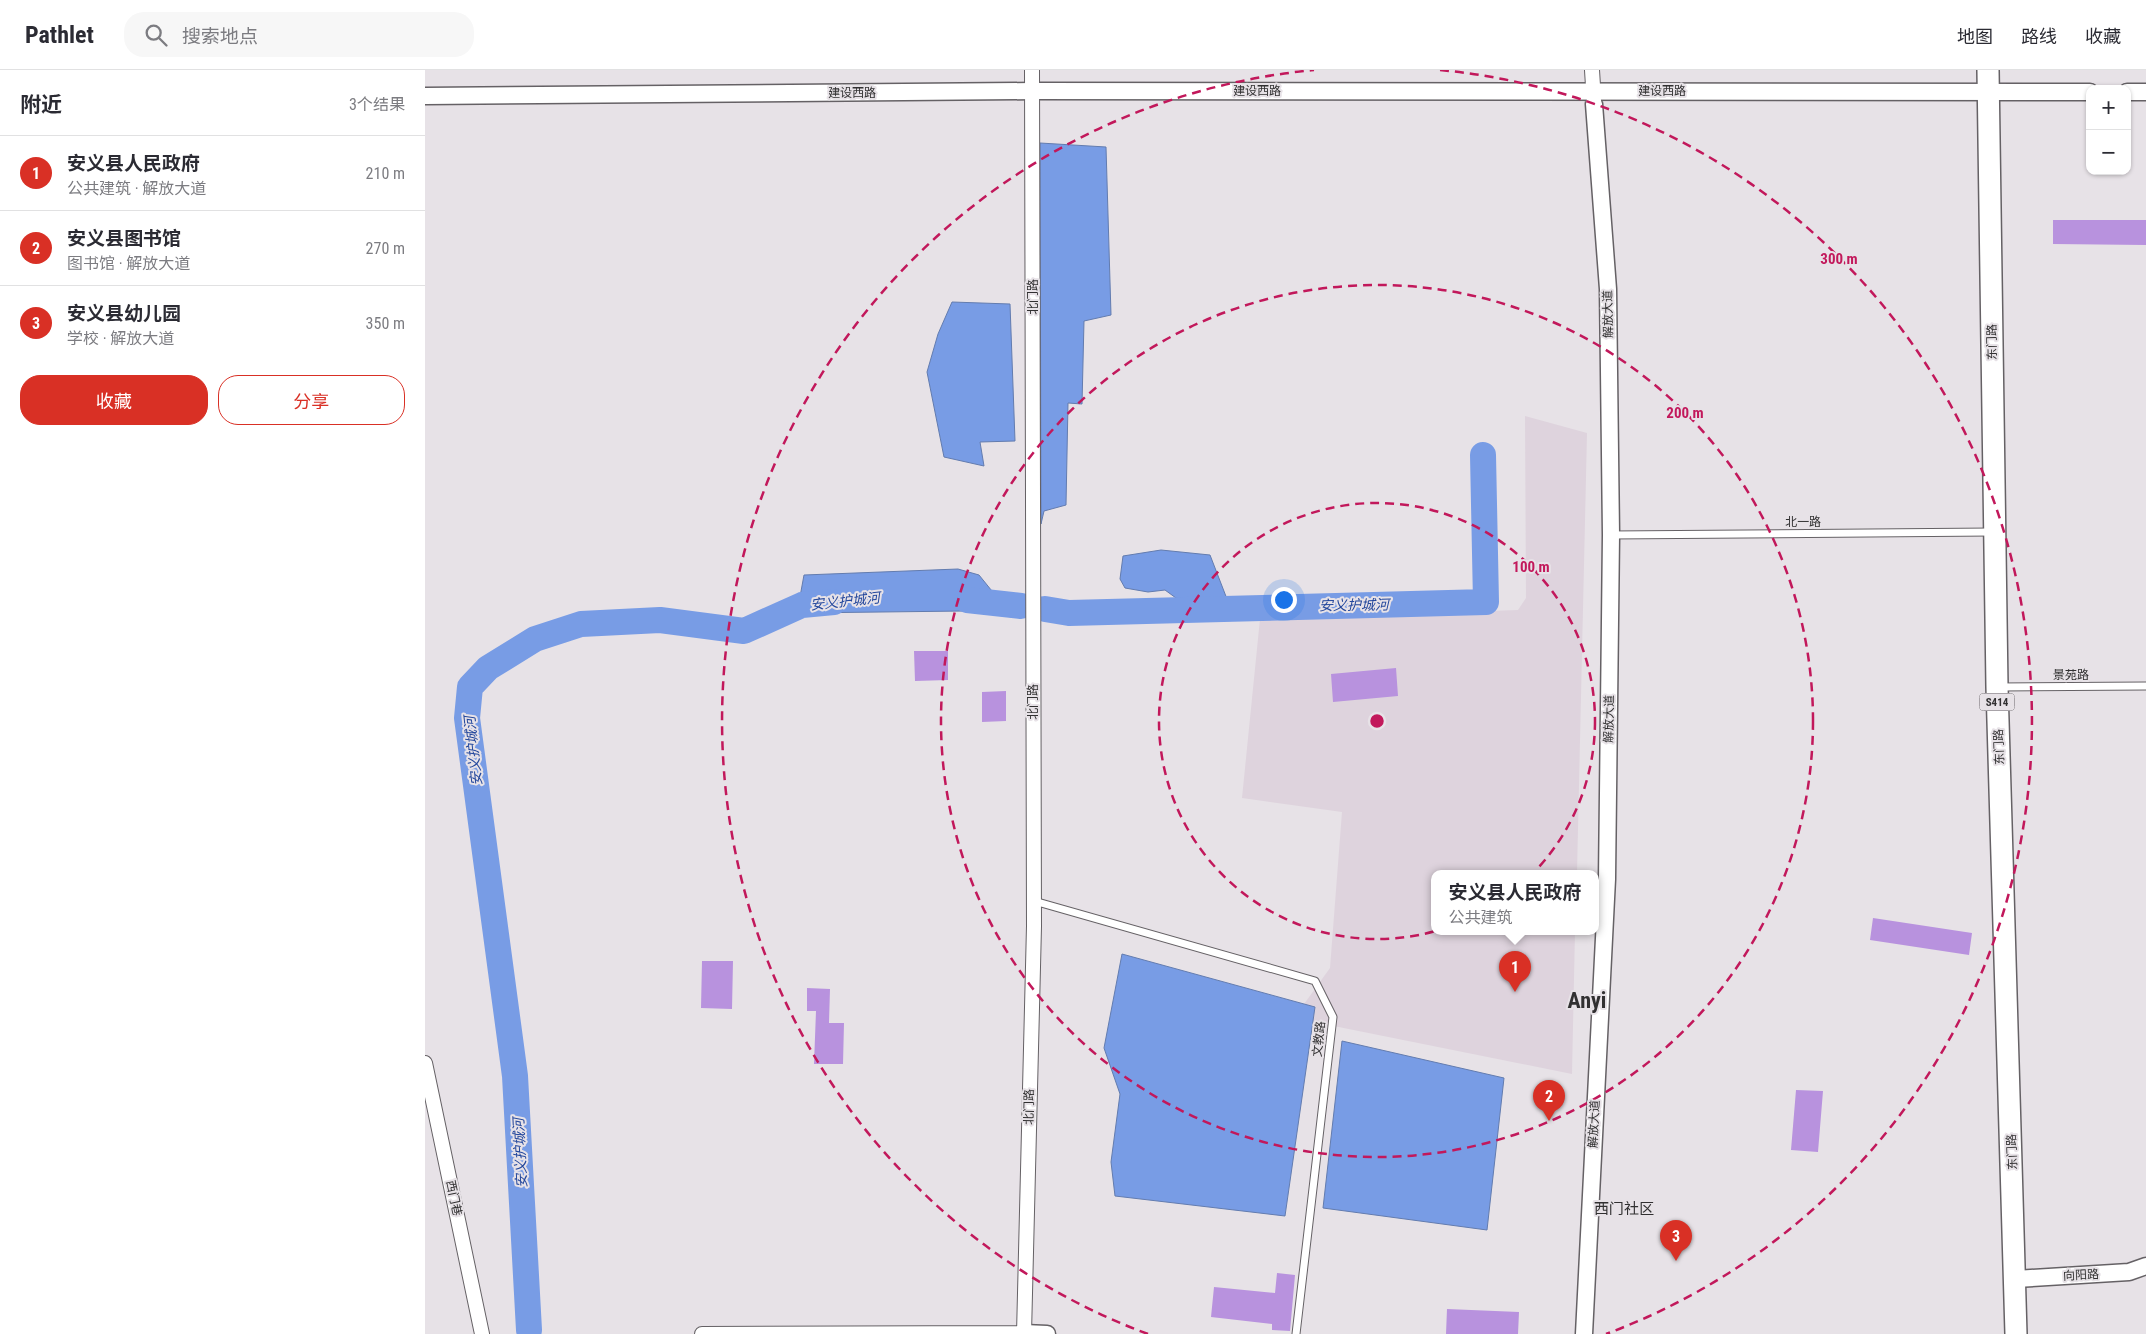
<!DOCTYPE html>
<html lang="zh">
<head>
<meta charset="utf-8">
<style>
  body { margin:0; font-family:"Roboto Condensed","Noto Sans SC",sans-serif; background:#f7f7f7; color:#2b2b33 }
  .controls { position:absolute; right:15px; top:15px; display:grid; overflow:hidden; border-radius:10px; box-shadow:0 1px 4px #0004 }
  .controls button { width:45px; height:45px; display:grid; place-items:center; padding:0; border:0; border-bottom:1px solid #e1e1e2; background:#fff; color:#2b2b33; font:25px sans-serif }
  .you { position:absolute; left:858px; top:529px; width:18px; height:18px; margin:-12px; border:4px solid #fff; border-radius:50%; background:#1a73e8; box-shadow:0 0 0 8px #1a73e833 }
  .badge { display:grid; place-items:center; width:32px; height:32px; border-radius:50%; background:#d93025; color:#fff; font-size:16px; font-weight:700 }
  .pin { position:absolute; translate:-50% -41px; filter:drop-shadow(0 1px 2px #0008) }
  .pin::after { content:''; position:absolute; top:26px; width:18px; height:15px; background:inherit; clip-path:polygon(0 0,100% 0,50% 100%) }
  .popup { position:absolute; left:1006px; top:800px; width:168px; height:65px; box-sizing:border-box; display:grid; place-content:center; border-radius:10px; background:#fff; filter:drop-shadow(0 1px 4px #0005); font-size:16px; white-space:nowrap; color:#7c7c81 }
  .popup b { font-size:19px; color:#2b2b33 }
  .popup::after { content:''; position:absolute; left:50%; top:100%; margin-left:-10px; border:10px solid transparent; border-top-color:#fff }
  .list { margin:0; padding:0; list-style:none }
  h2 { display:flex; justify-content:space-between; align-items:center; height:65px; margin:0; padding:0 20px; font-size:21px }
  h2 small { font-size:16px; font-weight:400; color:#7c7c81 }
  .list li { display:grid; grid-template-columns:32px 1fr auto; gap:15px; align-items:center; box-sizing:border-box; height:75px; padding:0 20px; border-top:1px solid #e1e1e2 }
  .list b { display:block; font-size:19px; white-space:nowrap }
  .list p { margin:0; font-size:16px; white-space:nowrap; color:#7c7c81 }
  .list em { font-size:16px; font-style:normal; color:#7c7c81 }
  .actions { display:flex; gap:10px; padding:15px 20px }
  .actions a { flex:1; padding:11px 0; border:1px solid #d93025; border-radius:20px; text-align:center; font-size:18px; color:#d93025 }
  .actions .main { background:#d93025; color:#fff }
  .icon { flex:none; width:28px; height:28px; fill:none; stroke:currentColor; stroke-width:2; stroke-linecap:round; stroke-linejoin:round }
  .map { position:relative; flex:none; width:1721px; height:1264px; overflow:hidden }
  header { display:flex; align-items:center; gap:30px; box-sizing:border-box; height:70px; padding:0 25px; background:#fff; border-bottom:1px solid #e1e1e2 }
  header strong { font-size:24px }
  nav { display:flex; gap:28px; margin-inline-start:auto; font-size:18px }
  .search { width:350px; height:45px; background:#f7f7f7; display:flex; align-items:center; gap:12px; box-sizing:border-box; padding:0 18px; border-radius:20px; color:#7c7c81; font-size:19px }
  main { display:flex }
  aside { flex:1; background:#fff }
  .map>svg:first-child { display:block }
  .built { fill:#ded3dd }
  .water { fill:#789ce5; stroke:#637caf }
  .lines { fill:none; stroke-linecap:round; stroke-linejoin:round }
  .river { stroke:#789ce5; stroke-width:26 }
  .building { fill:#b892de }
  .service-casing { stroke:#656165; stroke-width:9 }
  .minor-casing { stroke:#656165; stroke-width:16 }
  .tertiary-casing { stroke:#656165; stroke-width:19 }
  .primary-casing { stroke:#656165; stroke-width:24 }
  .service { stroke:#fff; stroke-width:7 }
  .minor { stroke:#fff; stroke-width:14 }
  .tertiary { stroke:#fff; stroke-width:16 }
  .primary { stroke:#fff; stroke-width:21 }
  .ring { fill:none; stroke:#c2185b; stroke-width:2.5; stroke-dasharray:9 6 }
  .labels { text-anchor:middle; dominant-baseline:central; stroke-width:4; stroke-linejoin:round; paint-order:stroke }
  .shield { fill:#e7e2e7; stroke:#686568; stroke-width:1 }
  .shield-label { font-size:11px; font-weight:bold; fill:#313031 }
  .street-label { font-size:12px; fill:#313031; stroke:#e7e2e7 }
  .water-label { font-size:14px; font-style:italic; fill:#23479c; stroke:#e7e2e7 }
  .quarter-label { font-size:15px; fill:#313031; stroke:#e7e2e7 }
  .town-label { font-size:22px; font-weight:bold; fill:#313031; stroke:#e7e2e7 }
  .centre { fill:#c2185b; stroke:#e7e2e7; stroke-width:2.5 }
  .ring-label { font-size:15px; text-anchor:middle; font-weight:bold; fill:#c2185b; stroke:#e7e2e7; stroke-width:4; stroke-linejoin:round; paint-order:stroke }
</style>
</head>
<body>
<header>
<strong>Pathlet</strong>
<div class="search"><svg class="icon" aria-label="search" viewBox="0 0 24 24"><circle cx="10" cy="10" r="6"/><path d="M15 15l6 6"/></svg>搜索地点</div>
<nav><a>地图</a><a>路线</a><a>收藏</a></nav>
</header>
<main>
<aside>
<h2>附近<small>3个结果</small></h2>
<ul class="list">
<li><span class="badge">1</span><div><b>安义县人民政府</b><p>公共建筑 · 解放大道</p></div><em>210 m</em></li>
<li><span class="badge">2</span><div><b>安义县图书馆</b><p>图书馆 · 解放大道</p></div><em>270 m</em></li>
<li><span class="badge">3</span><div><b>安义县幼儿园</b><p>学校 · 解放大道</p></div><em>350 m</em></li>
</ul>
<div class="actions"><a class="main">收藏</a><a>分享</a></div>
</aside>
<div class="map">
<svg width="1721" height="1264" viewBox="0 0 1721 1264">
  <rect width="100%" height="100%" fill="#e7e2e7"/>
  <path class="built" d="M1100 346 1162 363 1152 803H1010V861H1150L1147 1004 869 948 905 898 917 742 817 728 835 549 1093 540 1101 528Z"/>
  <path class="water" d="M615 73 681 77 686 245 659 251 657 334 643 333 641 435 619 441 616 454Z
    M527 232 585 234 590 371 555 372 559 396 519 387 502 302 513 264Z
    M736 480 785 485 802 529 768 531 751 528 740 520 723 522 700 518 695 509 698 486Z
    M533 499 554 505 588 547 539 541 372 543 379 505Z
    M697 884 890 937 860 1146 690 1126 686 1092 695 1024 679 978Z
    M917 971 1079 1008 1062 1160 898 1138Z"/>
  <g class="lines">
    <path class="river" d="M542 530 596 536
      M620 539 644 543 1061 532 1058 385
      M104 1260 90 1006 42 648 45 617 63 598 110 569 156 554 235 550 319 561 377 535 409 532"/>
  </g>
  <path class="building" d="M1628 150H1721V175L1628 174Z
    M489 581H523V610L490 611Z
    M971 598 973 626 908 632 906 604Z
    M581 621V651L557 652V622Z
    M1448 848 1547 863 1544 885 1445 870Z
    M277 891H308L307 939 276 938Z
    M382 918 405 919 404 953H419L418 994H389L391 941H382Z
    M1371 1020 1398 1021 1393 1082 1366 1080Z
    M852 1203 870 1205 865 1261 847 1260V1254L786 1247 789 1217 850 1223Z
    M1022 1239 1094 1242 1093 1264H1021Z"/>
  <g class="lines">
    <g class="service-casing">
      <path id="service" d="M1186 465 1567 462
        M1574 617 1721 616
        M609 831 890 911 908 947 871 1264"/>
    </g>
    <g class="minor-casing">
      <path id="minor" d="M1167 0 1169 32
        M0 993 57 1264
        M277 1264 599 1263
        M599 1264 609 856 607 0"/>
    </g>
    <g class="tertiary-casing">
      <path id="tertiary" d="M1702 22H1721
        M0 26 607 21 1665 22
        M1591 1209 1704 1202 1721 1196
        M599 1263 622 1264
        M1159 1264 1182 809 1186 465 1183 219 1169 34"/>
    </g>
    <g class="primary-casing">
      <path id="primary" d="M1563 0 1572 617 1591 1264"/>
    </g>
    <use href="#service" class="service"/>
    <use href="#minor" class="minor"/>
    <use href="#tertiary" class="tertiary"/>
    <use href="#primary" class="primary"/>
  </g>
  <g class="ring">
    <circle cx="952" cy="651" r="218"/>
    <circle cx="952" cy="651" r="436"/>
    <path d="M723 1264A654 654 0 0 1 889 0M1015 0A654 654 0 0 1 1181 1264"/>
  </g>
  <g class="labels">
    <rect class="shield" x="1554.5" y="623.5" width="35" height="17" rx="4"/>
    <g class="shield-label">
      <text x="1572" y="632">S414</text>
    </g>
    <g class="street-label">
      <text x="832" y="21">建设西路</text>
      <text x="1237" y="21">建设西路</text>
      <text x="427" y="23">建设西路</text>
      <text transform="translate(608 227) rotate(-90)">北门路</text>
      <text transform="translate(1183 244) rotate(-91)">解放大道</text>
      <text transform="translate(1567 272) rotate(-91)">东门路</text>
      <text x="1378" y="452">北一路</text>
      <text x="1646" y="605">景苑路</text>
      <text transform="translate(608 632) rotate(-90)">北门路</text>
      <text transform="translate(1184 649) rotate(-89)">解放大道</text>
      <text transform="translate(1574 677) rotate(-92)">东门路</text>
      <text transform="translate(894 969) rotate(-84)">文教路</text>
      <text transform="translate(604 1037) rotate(-89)">北门路</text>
      <text transform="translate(1169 1054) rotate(-87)">解放大道</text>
      <text transform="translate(1587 1082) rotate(-92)">东门路</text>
      <text transform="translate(29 1128) rotate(78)">西门巷</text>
      <text transform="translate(1656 1205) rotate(-3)">向阳路</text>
    </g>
    <g class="water-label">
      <text transform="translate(420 531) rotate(-6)">安义护城河</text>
      <text transform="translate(929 535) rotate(-1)">安义护城河</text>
      <text transform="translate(48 681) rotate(-96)">安义护城河</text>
      <text transform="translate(95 1083) rotate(-93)">安义护城河</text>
    </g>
    <g class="quarter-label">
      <text x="1199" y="1139">西门社区</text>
    </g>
    <g class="town-label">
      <text x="1162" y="930">Anyi</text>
    </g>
  </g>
  <circle cx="952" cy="651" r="8" class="centre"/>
  <g class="ring-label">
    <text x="1414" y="194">300 m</text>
    <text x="1260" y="348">200 m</text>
    <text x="1106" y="502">100 m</text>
  </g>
</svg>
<div class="controls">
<button>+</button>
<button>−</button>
</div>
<div class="you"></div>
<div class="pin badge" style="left:1090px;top:922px">1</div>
<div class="popup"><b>安义县人民政府</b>公共建筑</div>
<div class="pin badge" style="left:1124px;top:1051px">2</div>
<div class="pin badge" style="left:1251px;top:1191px">3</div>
</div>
</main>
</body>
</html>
